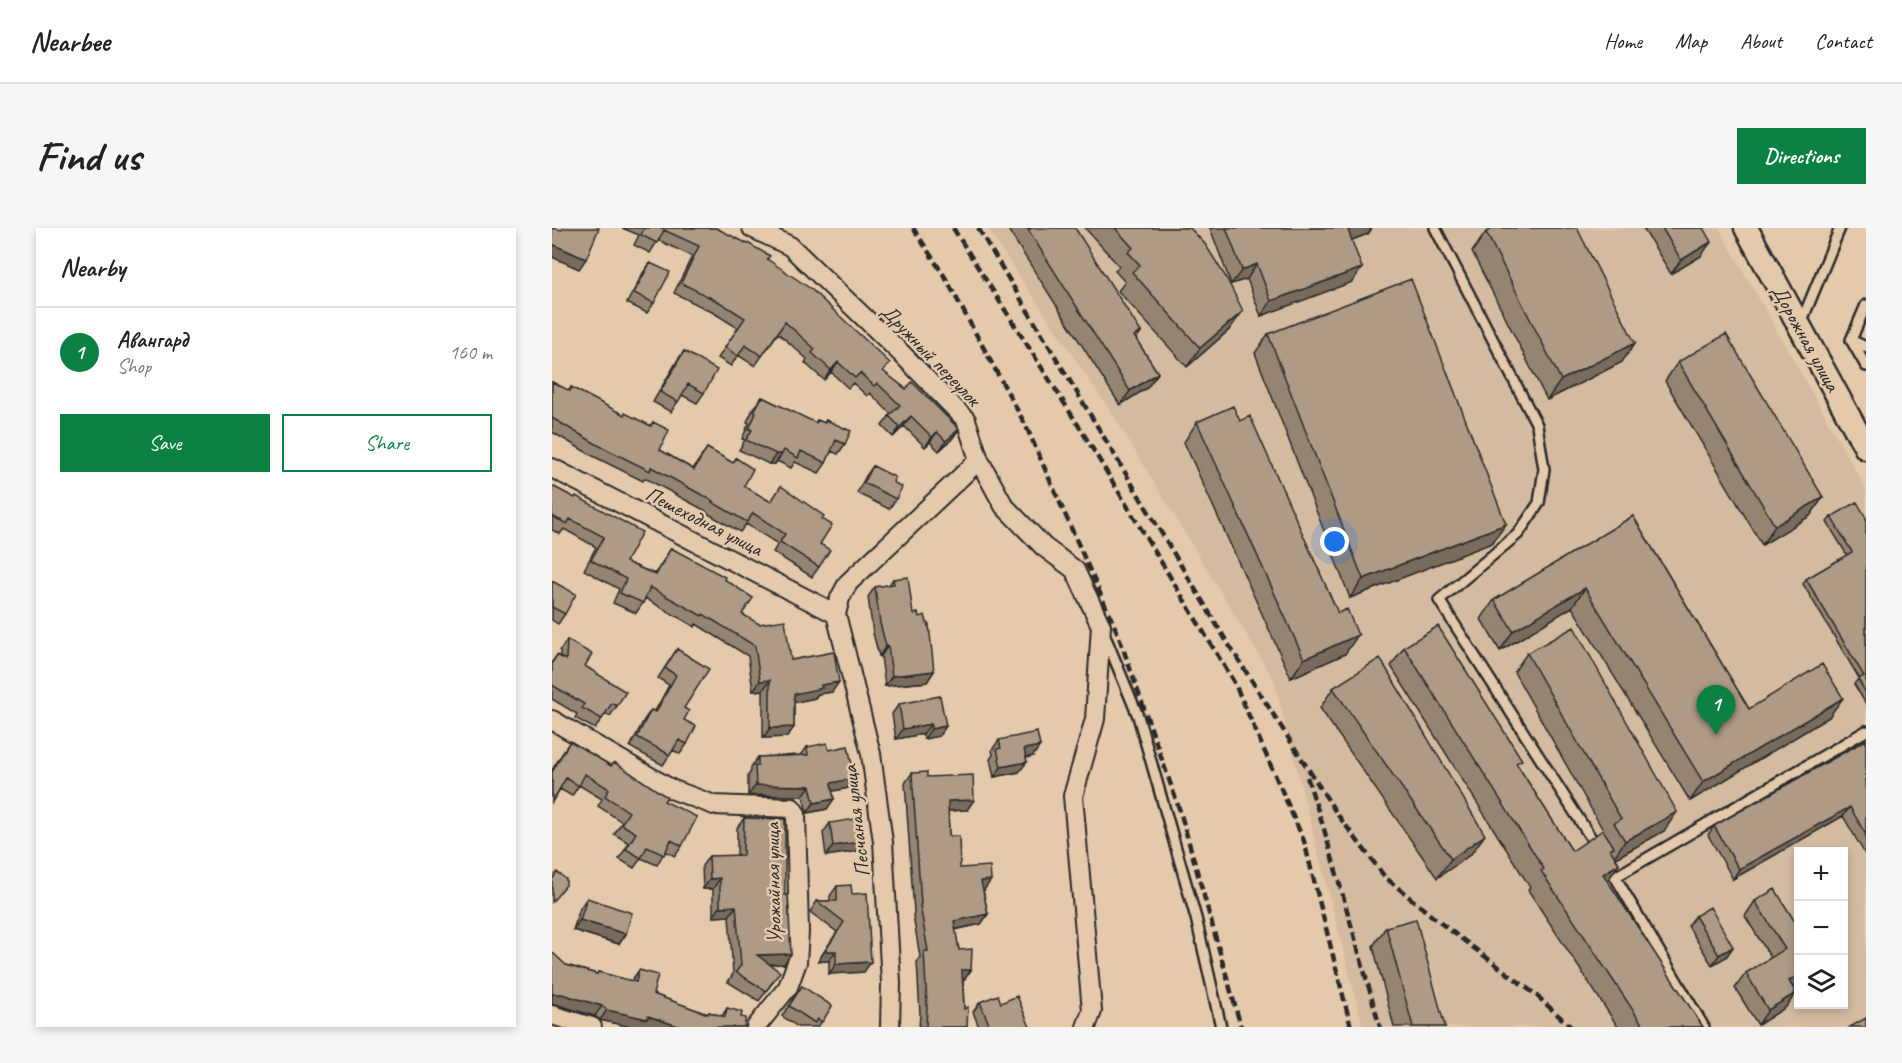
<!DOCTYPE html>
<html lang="en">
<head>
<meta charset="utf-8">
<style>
  body { margin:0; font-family:Caveat,sans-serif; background:#f6f6f6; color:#222 }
  .controls { position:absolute; right:18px; bottom:18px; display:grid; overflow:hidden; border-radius:0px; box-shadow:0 3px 9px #0003 }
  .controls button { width:54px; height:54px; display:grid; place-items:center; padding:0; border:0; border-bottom:2px solid #e0e0e0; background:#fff; color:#222; font:30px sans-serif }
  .you { position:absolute; left:783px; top:314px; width:21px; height:21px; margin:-15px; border:4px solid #fff; border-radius:50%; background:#1a73e8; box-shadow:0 0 0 9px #1a73e833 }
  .badge { display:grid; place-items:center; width:39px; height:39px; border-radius:50%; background:#0b8043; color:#fff; font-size:20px; font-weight:700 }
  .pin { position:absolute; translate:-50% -50px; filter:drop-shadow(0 2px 3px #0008) }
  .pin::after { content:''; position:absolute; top:32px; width:21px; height:18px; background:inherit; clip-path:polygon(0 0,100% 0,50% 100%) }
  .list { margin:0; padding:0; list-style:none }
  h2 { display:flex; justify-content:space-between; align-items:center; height:78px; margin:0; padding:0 24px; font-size:26px }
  h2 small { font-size:20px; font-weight:400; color:#767676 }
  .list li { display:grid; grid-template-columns:39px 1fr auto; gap:18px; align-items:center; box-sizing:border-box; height:90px; padding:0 24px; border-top:2px solid #e0e0e0 }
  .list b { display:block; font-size:22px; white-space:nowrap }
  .list p { margin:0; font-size:20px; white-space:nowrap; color:#767676 }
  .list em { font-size:20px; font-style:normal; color:#767676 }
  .actions { display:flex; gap:12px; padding:18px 24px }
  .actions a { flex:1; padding:14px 0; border:2px solid #0b8043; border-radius:0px; text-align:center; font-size:21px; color:#0b8043 }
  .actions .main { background:#0b8043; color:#fff }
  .icon { flex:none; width:33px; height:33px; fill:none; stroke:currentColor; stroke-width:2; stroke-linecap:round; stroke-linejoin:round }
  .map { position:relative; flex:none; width:1314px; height:799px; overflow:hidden; border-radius:0px }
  header { display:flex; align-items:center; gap:36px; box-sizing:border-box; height:84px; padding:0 30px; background:#fff; border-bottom:2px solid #e0e0e0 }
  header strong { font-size:28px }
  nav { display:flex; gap:33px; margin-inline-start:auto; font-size:21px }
  .intro { display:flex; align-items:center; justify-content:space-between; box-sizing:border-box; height:144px; padding:0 36px }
  h1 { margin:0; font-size:42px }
  .button { padding:15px 27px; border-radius:0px; background:#0b8043; color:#fff; font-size:21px; font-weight:700 }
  main { display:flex; gap:36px; padding:0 36px }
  aside { flex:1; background:#fff; border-radius:0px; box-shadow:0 3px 9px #0003 }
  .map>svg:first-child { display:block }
  .built { fill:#d4bba0; fill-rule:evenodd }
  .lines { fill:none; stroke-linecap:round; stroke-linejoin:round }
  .service-casing { stroke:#2b2b2b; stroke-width:14 }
  .minor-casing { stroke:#2b2b2b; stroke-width:22 }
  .tertiary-casing { stroke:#2b2b2b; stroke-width:27 }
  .service { stroke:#e4c9ab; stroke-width:9 }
  .minor { stroke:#e4c9ab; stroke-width:18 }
  .tertiary { stroke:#e4c9ab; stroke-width:22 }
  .rail { stroke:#2b2b2b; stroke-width:4.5; stroke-dasharray:9 4.5; stroke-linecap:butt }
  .wall { fill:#968472; stroke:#2b2b2b; stroke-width:1.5 }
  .shaded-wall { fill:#7a6c5d; stroke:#2b2b2b; stroke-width:1.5 }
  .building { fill:#ae9a85; stroke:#2b2b2b; stroke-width:1.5 }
  .labels { text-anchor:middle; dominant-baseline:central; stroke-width:5; stroke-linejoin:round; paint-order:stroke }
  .street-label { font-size:21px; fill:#2b2b2b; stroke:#e4c9ab }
</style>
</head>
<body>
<header>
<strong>Nearbee</strong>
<nav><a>Home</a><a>Map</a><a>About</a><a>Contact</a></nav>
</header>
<div class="intro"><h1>Find us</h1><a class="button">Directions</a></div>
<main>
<aside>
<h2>Nearby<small></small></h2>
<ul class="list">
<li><span class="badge">1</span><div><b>Авангард</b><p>Shop</p></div><em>160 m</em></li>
</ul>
<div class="actions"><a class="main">Save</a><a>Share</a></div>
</aside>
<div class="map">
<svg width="1314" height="799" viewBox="0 0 1314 799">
  <rect width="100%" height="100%" fill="#e4c9ab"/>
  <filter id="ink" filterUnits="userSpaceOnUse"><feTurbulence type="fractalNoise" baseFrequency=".0167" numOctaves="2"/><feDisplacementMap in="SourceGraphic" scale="12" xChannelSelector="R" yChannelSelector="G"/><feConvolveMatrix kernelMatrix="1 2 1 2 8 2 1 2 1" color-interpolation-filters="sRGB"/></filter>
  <g filter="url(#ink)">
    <path class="built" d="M435 0H1167L1314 261V799H811L722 452 563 190ZM1246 624H1292V776H1246Z"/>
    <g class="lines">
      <g class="service-casing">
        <path id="service" d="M883 0 985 197 992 241 987 275 966 306 887 372 1046 621
          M1249 95 1288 0
          M1299 112 1314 77
          M1299 112 1314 138
          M1299 112 1314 119
          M553 408 586 488 644 690 669 799
          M1055 635 1152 799
          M1063 649 1314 503"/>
      </g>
      <g class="minor-casing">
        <path id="minor" d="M200 0 238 18 350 126 414 192 427 232 452 278 492 319 523 342 549 398 543 491 521 568 540 783 534 799
          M0 240 284 386
          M0 492 119 561 162 577 240 580 244 586 247 704 245 734 236 759 204 799
          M0 787 40 799
          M338 799 339 755 331 614 319 526 284 386 288 370 296 355 427 232"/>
      </g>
      <g class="tertiary-casing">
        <path id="tertiary" d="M1194 0 1314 220"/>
      </g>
      <use href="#service" class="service"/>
      <use href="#minor" class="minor"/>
      <use href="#tertiary" class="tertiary"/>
      <path class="rail" d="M361 0 393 49 474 198 566 406 628 583 689 799
        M401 0 528 200 683 456 752 613 799 799
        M426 0 675 414 785 586 833 649 886 693 983 766 1019 799
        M755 549 772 601 828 799"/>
    </g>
    <path class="wall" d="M70 0H164L215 31 332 144 407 201 400 211 387 223 378 214 373 219 352 198 341 209 330 198 339 186 318 165 315 168 301 155 296 160 279 144 272 152 253 135 255 131 226 105 203 138 186 127 179 138 166 130 186 100 162 85 122 65 140 28 106 12 98 25 82 17 87 7Z
      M455 0H478L589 104 584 111 606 145 595 160 568 177Z
      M533 0H638L677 102 635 139 566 63 573 54 563 43 567 38Z
      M658 0H820L816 6 800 12V54L709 88 695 51 679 56Z
      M1091 0H1151L1149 28 1119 46Z
      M934 4 1070 134 995 172 920 24Z
      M98 35 102 75 95 85 75 75 91 45Z
      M716 106 954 296 940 315 798 370 703 125Z
      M132 123 152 165 145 175 130 167 119 184 101 174 125 133Z
      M1126 134 1271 269 1258 288 1210 317 1113 153Z
      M0 154 17 163 19 159 71 187 98 198 101 194 108 222 141 241 155 220 181 235 184 230 192 258 219 274 229 258 270 291 267 339 260 349 221 324 226 316 194 296 188 304 153 284 154 283 93 250 91 253 39 227 0 204Z
      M210 169 263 195 265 192 272 195 274 192 293 216 286 226 279 223 274 235 267 245 243 234 239 240 225 233 223 236H217L187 222 193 212 190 211 197 195 195 194 202 179Z
      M688 193 793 426 739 450 632 214 645 194Z
      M321 238 341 254 344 271 337 281 305 265 314 248Z
      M0 258 23 270 74 334 103 346 119 320 172 351 190 386 239 432 280 464 266 466 263 470 242 474V499L235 509 211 510V462L201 463 196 428 144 396 143 399 93 370 91 375 84 385 61 375 67 361 32 342 44 319 12 301 8 306 0 302Z
      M1081 288 1197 481 1277 489 1138 573 1020 379 948 423 929 391 942 372Z
      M1279 289 1314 290V476L1302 456 1307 450 1251 356 1254 351 1295 327 1275 294Z
      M341 351 361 386 382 443 375 454 333 458 329 428H327L321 405 316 369 323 359 337 357Z
      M0 353 13 386 6 396 0 392Z
      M15 412 33 438 65 478 58 488 53 486 43 501 23 490 25 486 0 471V434L5 427 8 429V422Z
      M852 419 966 538 1020 623 1051 602 962 444 975 425 1112 603 1064 630 1067 636 1055 653 1151 799H1066L976 662 978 659 839 438Z
      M125 421 135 516 128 526 121 522 111 537 78 519 92 492 99 482 103 483 117 457 106 450Z
      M781 460 919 626 885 650 768 480Z
      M347 476 394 498 387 508 372 511 371 506 344 511 340 486Z
      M447 512 481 528 474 530 467 544 442 549 438 531 441 527 440 522Z
      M1314 512V628L1291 588 1181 651 1156 607 1162 598Z
      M18 513 112 573 130 618 123 628 113 623 105 637 89 630 82 640 67 631 77 615 62 606 70 594 46 578 50 571 27 557 20 568 8 561 0 574V542Z
      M255 519 277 522 303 550 296 560 280 563 275 581 255 585 251 568 196 567V548L199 543V539L206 529 249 527Z
      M360 545 375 549 415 582 396 583 397 608 408 640 432 662H431L436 686 429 696 403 702 407 722 419 742 412 752H411L412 781 415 799H367L368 787 365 733 368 729 361 687 362 684 353 555Z
      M192 590 232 736H218L221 754 207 773 176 754 181 746 177 688 161 689V661H151L150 638 157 628H185V600Z
      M278 595 313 613 306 623 274 628 271 605Z
      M285 658 300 666 312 744 277 746V733H266L285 704 258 684 265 673H278V668Z
      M35 670 74 706 67 716 21 702 28 680Z
      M1203 673 1246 699V756L1241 759 1244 765 1234 779 1206 797 1183 760 1194 745 1219 730 1193 688Z
      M1143 688 1181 719 1174 729 1160 737 1136 698Z
      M834 699 893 799H842L821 718Z
      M14 737 45 746 46 744 79 753 87 742 101 766 155 786 157 784 170 788 175 780 189 789 192 799H93L91 798 90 799H79L48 792 43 788 3 776Z
      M250 758 280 778 266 799H246L230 788Z
      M428 774 449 775 478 799H427L421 784Z"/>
    <path class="shaded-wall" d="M802 0H820L816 6 786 17 796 2Z
      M1159 14 1149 28 1119 46 1129 32Z
      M0 16 34 31 27 41 0 29Z
      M705 36 695 51 679 56 690 42Z
      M810 40 800 54 709 88 719 73Z
      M691 83 677 102 635 139 648 120Z
      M1083 115 1070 134 995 172 1009 152Z
      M286 134 279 144 272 152 279 142Z
      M606 145 595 160 568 177 578 163Z
      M359 188 352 198 341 209 348 199Z
      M407 201 400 211 387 223 394 213Z
      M385 204 378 214 373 219 380 209Z
      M224 226H230L223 236H217Z
      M1271 269 1258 288 1210 317 1223 298Z
      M954 296 940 315 798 370 811 351Z
      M1033 360 1020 379 948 423 961 403Z
      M806 407 793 426 739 450 752 431Z
      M334 418H336L329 428H327Z
      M382 443 375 454 333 458 340 448Z
      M218 452 211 462 201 463 208 453Z
      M287 454 280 464 266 466 263 470 235 476 242 466 269 457Z
      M1291 470 1277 489 1138 573 1151 554Z
      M379 496 371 506 344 511 351 501Z
      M394 498 387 508 372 511 379 501Z
      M242 499 235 509 211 510 218 500Z
      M488 518 481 528 465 531 472 521Z
      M475 534 467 544 442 549 449 539Z
      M303 550 296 560 271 565 279 555Z
      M204 557 258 558 251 568 196 567Z
      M282 571 275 581 255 585 262 575Z
      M422 572 415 582 389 583 396 573Z
      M1298 579 1291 588 1181 651 1187 641Z
      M1125 584 1112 603 1060 632 1073 613Z
      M933 607 919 626 885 650 899 631Z
      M313 613 306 623 274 628 281 618Z
      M1067 636 1054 655 1051 646Z
      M168 650 161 661H151L158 651Z
      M439 652 432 662 422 663 429 653Z
      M184 678 177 688 161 689 168 679Z
      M436 686 429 696 395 703 402 693Z
      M28 692 74 706 67 716 21 702Z
      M1181 719 1174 729 1160 737 1167 727Z
      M273 723H284L277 733H266Z
      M239 726 232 736 198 737 205 727Z
      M319 734 312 744 277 746 284 736Z
      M410 742H419L412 752H403Z
      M1246 747V756L1226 768 1237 753Z
      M1244 765 1234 779 1206 797 1216 782Z
      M0 766H10L50 778 43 788 3 776 0 777Z
      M55 782 96 788 129 799H93L91 798 90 799H79L48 792Z"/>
    <path class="building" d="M0 0 10 2 11 0H47L34 31 0 16Z
      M92 0H164L194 15V14L218 28 215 31 259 61 338 135 331 143 354 161 360 154 407 201 394 213 385 204 380 209 359 188 348 199 337 188 348 177 325 155 322 158 308 145 303 150 286 134 279 142 260 125 263 121 233 94 210 128 193 117 186 128 173 119 193 90 169 75 129 55 147 18 112 2 105 15 89 7Z
      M475 0H478V2L479 0H523L589 104 582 108 606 145 578 163Z
      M563 0H638L653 16 675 51 691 83 648 120 580 44 588 37 576 24 581 20Z
      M674 0H802L796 2 810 40 719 73 705 36 690 42Z
      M942 0H1025L1083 115 1009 152 934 4Z
      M1110 0H1151L1159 14 1129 32Z
      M98 35 118 44 102 75 82 65Z
      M859 51 954 296 811 351 716 106Z
      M1174 106 1271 269 1223 298 1126 134Z
      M132 123 165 142 152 165 136 156 126 174 108 164Z
      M0 154 18 163 19 159 72 187 73 185 99 198 101 194 117 202 108 222 142 242 155 220 181 235 184 230 201 241 192 258 219 274 229 258 272 288 270 291 280 297 268 316 278 322 267 339 228 314 233 306 201 285 195 294 160 274 161 273 99 239 98 243 46 217 0 190Z
      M210 169 264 195 265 192 273 195 274 192 299 203 293 216 284 212 274 235 249 223 246 230 232 222 230 226H224L194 212 200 202 197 201 204 185 202 184Z
      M681 178 688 193 698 188 786 385 795 381 806 407 752 431 645 194Z
      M321 238 343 249 341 254 350 259 344 271 312 255Z
      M0 258 23 270 24 268 90 304 74 334 104 347 119 320 173 349 172 351 201 370 190 386 207 396 233 392 239 432 282 424 287 454 269 457 270 460 242 466V499L218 500V452L208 453 203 418 151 386 150 388 98 359 91 375 68 365 74 351 39 332 52 309 18 291 15 296 0 288Z
      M1305 274 1314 290V465L1306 451 1312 448 1254 351 1300 324 1279 289Z
      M1081 288 1197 481 1270 436 1291 470 1151 554 1033 360 961 403 942 372Z
      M356 349 361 386 366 385 367 389 373 387 376 398 377 397 382 443 340 448 336 418H334L328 395 323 359 342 356 341 351Z
      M0 353 24 366 13 386 0 379Z
      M886 398 970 532 964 535 1020 623 1051 602 1062 619 1058 621 1067 636 1051 646 1151 799H1092L989 643 992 641 852 419Z
      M1022 399 1125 584 1073 613 1062 595 1069 591 975 425Z
      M15 412 40 426 33 438 74 464 65 478 60 475 50 491 30 480 32 476 0 457V435L5 427 14 432Z
      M125 421 157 441 132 480 137 483 132 492 144 498 135 516 127 512 118 527 85 509 99 482 104 484 124 447 113 440Z
      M828 430 933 607 899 631 781 460Z
      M388 468 394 498 379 501V496L351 501 347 476Z
      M485 504 488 518 472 521 475 534 449 539 445 521 449 520 447 512Z
      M1314 512V607L1298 579 1187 641 1162 598Z
      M18 513 59 538 62 534 115 569 112 573 145 589 130 618 119 612 112 627 95 619 89 630 74 621 84 605 69 596 77 584 53 568 57 561 33 546 27 558 14 550 3 569 0 567V544Z
      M275 515 277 522 296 518 303 550 279 555 282 571 262 575 258 558 204 557 203 538H206V529L256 527 255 519Z
      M375 544V549L421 547 422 572 396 573 397 608H407L408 640 438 638 439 652 429 653 436 686 402 693 407 722 420 721 419 742H410L412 781 416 779 415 799H374L375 777 372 723H376L368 677 369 676 360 545Z
      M192 590 233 591V667H236L239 726 205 727 228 744 214 763 184 744 189 737 184 678 168 679V650L158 651 157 628 191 627Z
      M309 590 313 613 281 618 278 595Z
      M5 644 14 651V657L0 674V649L1 650Z
      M299 657 300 666 315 665 319 734 284 736V723H273L292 694 265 673H285V658Z
      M1223 661 1246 699V747L1237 753 1244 765 1216 782 1194 745 1233 721 1203 673Z
      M35 670 80 685 74 706 28 692Z
      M1158 679 1181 719 1167 727 1143 688Z
      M864 691 893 799H861L834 699Z
      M0 724 14 737 45 746 46 744 84 754 87 742 106 747 101 766 156 786 157 784 173 789 175 780 190 784 189 789 194 790 192 799H129L96 788 95 791 55 782 50 778 10 766H0Z
      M250 758 280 778 270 794 266 791 263 795 237 778Z
      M446 767 449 775 465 768 478 799H438L428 774Z
      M1314 790V799H1298Z"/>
  </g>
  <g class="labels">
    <g class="street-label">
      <text transform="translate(1254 110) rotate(61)">Дорожная улица</text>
      <text transform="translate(379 127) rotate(46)">Дружный переулок</text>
      <text transform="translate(152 293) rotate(27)">Пешеходная улица</text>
      <text transform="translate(304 593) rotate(-97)">Песчаная улица</text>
      <text transform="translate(221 655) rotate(-91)">Урожайная улица</text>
    </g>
  </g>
</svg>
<div class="controls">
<button>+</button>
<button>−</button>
<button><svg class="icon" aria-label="layers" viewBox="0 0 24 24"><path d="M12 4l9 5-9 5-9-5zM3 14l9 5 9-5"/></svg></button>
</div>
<div class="you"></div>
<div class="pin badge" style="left:1164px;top:507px">1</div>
</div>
</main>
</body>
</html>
